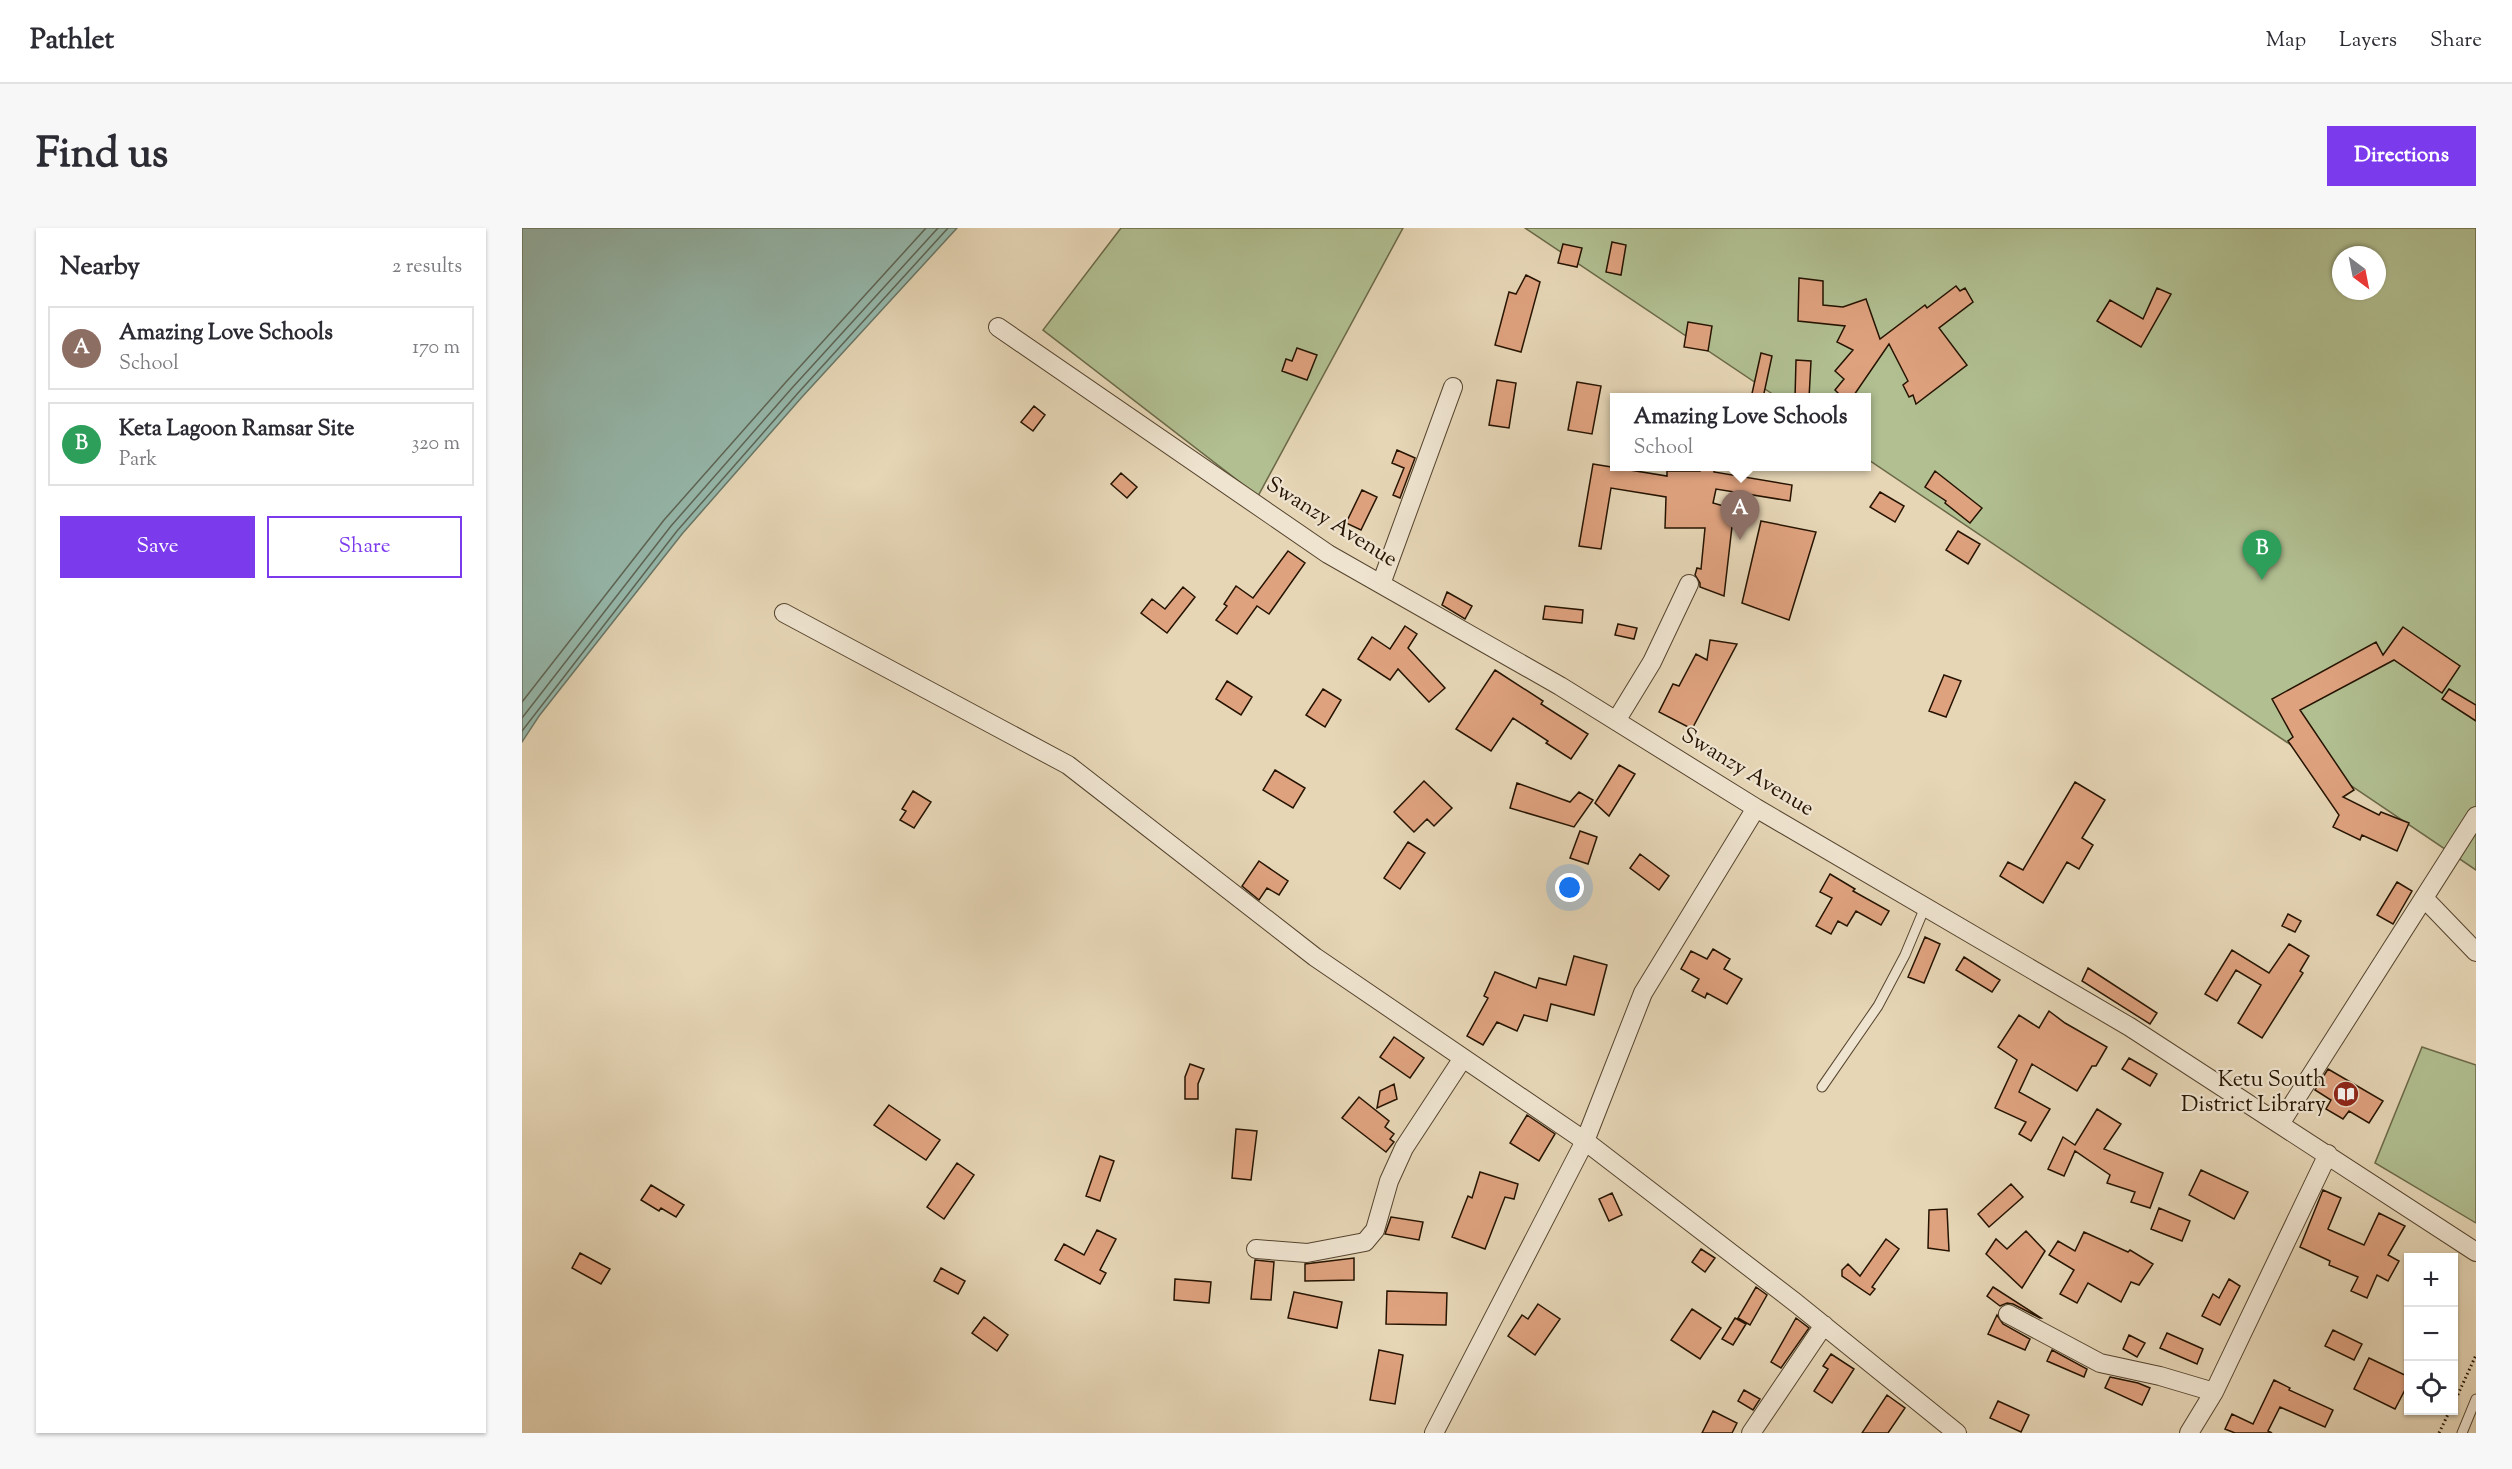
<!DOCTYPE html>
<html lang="en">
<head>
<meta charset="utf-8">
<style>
  body { margin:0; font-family:"Sorts Mill Goudy",serif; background:#f7f7f7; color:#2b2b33 }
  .controls { position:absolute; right:18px; bottom:18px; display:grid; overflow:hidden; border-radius:0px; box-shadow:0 2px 4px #0004 }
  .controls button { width:54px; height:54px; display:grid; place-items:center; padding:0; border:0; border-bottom:2px solid #e1e1e2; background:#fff; color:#2b2b33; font:30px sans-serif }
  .compass { position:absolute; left:1810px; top:18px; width:54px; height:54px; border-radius:50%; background:#fff; box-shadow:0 2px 4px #0004; rotate:148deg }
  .you { position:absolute; left:1048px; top:660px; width:21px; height:21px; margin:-15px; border:4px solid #fff; border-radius:50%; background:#1a73e8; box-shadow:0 0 0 9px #1a73e833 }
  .badge { display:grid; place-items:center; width:39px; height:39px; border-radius:50%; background:#7c3aed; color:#fff; font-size:20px; font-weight:700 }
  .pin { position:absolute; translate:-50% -50px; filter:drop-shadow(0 2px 3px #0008) }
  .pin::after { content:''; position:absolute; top:32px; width:21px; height:18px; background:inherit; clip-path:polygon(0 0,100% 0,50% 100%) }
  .popup { position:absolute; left:1088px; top:165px; width:261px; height:78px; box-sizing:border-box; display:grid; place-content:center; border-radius:0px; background:#fff; filter:drop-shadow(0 2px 4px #0005); font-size:20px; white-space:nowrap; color:#7c7c81 }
  .popup b { font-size:22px; color:#2b2b33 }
  .popup::after { content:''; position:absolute; left:50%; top:100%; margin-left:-12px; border:12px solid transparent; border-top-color:#fff }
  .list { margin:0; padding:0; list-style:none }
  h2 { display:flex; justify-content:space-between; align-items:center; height:78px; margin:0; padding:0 24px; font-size:26px }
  h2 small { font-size:20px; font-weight:400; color:#7c7c81 }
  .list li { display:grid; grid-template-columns:39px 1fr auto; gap:18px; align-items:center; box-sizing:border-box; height:84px; margin:0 12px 12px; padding:0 12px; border:2px solid #e1e1e2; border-radius:0px }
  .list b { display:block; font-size:22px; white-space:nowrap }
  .list p { margin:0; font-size:20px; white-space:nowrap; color:#7c7c81 }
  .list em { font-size:20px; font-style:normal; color:#7c7c81 }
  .actions { display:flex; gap:12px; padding:18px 24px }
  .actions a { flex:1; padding:14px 0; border:2px solid #7c3aed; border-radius:0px; text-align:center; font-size:21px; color:#7c3aed }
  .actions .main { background:#7c3aed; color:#fff }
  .icon { flex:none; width:33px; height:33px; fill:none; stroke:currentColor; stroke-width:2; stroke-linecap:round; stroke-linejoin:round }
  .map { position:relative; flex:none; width:1954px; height:1205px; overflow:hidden; border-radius:0px }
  header { display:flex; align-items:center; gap:36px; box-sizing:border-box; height:84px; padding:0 30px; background:#fff; border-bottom:2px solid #e1e1e2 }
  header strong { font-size:28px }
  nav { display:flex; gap:33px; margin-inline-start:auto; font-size:21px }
  .intro { display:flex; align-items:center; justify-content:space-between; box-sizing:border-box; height:144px; padding:0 36px }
  h1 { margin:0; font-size:42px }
  .button { padding:15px 27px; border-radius:0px; background:#7c3aed; color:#fff; font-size:21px; font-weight:700 }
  main { display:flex; gap:36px; padding:0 36px }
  aside { flex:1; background:#fff; border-radius:0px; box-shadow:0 2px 4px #0004 }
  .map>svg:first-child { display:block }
  .green { fill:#b1bf91; stroke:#6b6948; stroke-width:1.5; fill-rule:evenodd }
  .water { fill:#96b9ad; stroke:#697768; stroke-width:1.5 }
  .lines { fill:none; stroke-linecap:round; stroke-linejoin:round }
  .shore { stroke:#5e6656; stroke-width:1.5 }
  .building { fill:#dfa27f; stroke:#251300; stroke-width:1.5 }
  .lane-casing { stroke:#55442e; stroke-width:11 }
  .street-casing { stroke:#55442e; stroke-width:20 }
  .path { stroke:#251300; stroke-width:3; stroke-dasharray:1.5 3; stroke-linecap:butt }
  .lane { stroke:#efe4d0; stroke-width:9 }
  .street { stroke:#efe4d0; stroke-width:18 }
  .labels { text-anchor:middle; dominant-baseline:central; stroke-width:4.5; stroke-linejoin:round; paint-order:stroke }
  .street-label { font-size:22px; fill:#251300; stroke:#efe4d0 }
  .poi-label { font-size:22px; fill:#251300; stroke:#efe4d0; text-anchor:end }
</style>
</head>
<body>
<header>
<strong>Pathlet</strong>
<nav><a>Map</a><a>Layers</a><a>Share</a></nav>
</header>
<div class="intro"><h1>Find us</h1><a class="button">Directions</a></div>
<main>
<aside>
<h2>Nearby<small>2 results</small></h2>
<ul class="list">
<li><span class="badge" style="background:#8d6e63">A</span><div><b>Amazing Love Schools</b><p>School</p></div><em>170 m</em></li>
<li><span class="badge" style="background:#2e9e5b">B</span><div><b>Keta Lagoon Ramsar Site</b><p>Park</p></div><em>320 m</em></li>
</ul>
<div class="actions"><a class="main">Save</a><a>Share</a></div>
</aside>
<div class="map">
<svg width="1954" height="1205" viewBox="0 0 1954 1205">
  <rect width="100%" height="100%" fill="#e6d6b6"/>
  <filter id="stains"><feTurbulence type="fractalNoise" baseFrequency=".00333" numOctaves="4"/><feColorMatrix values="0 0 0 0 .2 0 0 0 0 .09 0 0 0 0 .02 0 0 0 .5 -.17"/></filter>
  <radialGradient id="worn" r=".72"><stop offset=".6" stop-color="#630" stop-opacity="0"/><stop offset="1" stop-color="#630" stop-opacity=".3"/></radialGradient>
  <path class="green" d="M599 0H881L736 268 521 102Z
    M1003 0H1954V642L1344 230V170L1255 169ZM1819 27H1855V63H1819Z
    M1900 819 1954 837V995L1853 935Z"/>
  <path class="water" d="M0 0H435L280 169 160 306 17 488 0 514Z"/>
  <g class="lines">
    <path class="shore" d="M0 474 142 292 264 154 404 0
      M0 490 149 298 270 160 416 0
      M0 503 155 303 276 165 426 0"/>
  </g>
  <path class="building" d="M1090 14 1104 17 1099 47 1084 44Z
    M1041 16 1060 20 1055 39 1036 35Z
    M1004 47 1018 54 999 124 973 117 987 64 994 66Z
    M1277 50 1301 53V77L1321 79 1344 71 1358 111 1403 77 1405 80 1434 58 1438 63 1443 60 1451 74 1417 100 1445 137 1394 176 1391 167 1387 169 1381 157 1386 153 1367 116 1330 170H1321L1313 162 1322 151 1313 143 1331 122 1315 114 1323 98 1276 93Z
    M1635 60 1649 66 1619 119 1575 93 1588 72 1621 91Z
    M1166 94 1190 98 1186 123 1162 119Z
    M775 120 795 127 785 152 760 143 764 131 770 133Z
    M1239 125 1250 128 1241 170H1229Z
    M1274 132 1289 133 1287 170H1273Z
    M975 152 994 155 987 200 967 197Z
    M1055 154 1079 158 1070 206 1046 202Z
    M512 178 523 187 511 203 499 194Z
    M875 222 893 230 878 270 871 267 882 240 870 235Z
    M1071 236 1145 248V243H1178V238H1193L1192 244 1270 257 1268 273 1194 261 1191 275 1212 281 1202 368 1178 359V355L1173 347 1175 340 1179 341 1183 300H1143L1144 269 1089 260 1079 321 1057 318Z
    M1413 243 1460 280 1448 295 1423 275 1424 273 1403 259Z
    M599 245 615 259 605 270 589 256Z
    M840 262 855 269 839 302 824 295Z
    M1358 264 1382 278 1373 294 1348 279Z
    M1239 293 1294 304 1267 392 1220 375Z
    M1436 303 1458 316 1446 336 1424 322Z
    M766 323 783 335 747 386 735 378 715 406 694 392 705 378 702 376 714 358 731 370Z
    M661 359 673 369 645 405 619 385 630 371 643 381Z
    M925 364 950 378 943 391 920 377Z
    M1023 378 1061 382 1060 395 1021 391Z
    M1096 396 1115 400 1112 411 1093 407Z
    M883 398 895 406 886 420 923 460 907 474 876 441 868 452 836 431 850 409 868 421Z
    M1881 399 1938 438 1920 465 1872 432 1778 482 1832 562 1821 569 1857 587 1859 584 1887 595 1875 623 1840 607 1838 612 1811 599 1817 587 1766 513 1771 509 1750 471 1854 414 1861 427Z
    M1188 412 1215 416 1170 501 1137 484 1151 456 1157 458 1174 426 1185 432Z
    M973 442 1021 473 1019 476 1066 506 1049 531 1024 515 1026 513 991 490 969 523 934 501Z
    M1422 447 1439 453 1424 489 1407 483Z
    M705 453 730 469 719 487 694 471Z
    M801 461 819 472 803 499 784 487Z
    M1927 461 1954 477V493L1920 471Z
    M1097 537 1113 546 1087 588 1073 575Z
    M753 542 783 560 771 580 741 562Z
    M902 553 930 580 912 598 905 591 892 604 872 584Z
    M1553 554 1583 572 1560 610 1571 617 1557 641 1545 634 1521 675 1478 648 1486 634 1501 642Z
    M995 555 1048 574 1057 564 1071 572 1052 599 988 580Z
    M391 563 409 574 392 600 378 592 384 583 380 581Z
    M1058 603 1075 609 1066 636 1048 630Z
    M886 614 903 625 878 661 862 650Z
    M1118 626 1147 648 1137 662 1108 640Z
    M737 633 766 653 757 667 745 660 737 672 720 658Z
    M1308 646 1333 661 1331 663 1367 683 1359 697 1334 683 1325 698 1316 693 1309 706 1294 698 1310 670 1298 664Z
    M1875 654 1890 663 1871 696 1855 687Z
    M1766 686 1779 693 1773 704 1760 698Z
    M1403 709 1418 716 1402 755 1386 749Z
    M1767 716 1787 728 1778 743 1781 745 1740 810 1716 795 1739 757 1714 742 1695 773 1683 766 1710 722 1747 745Z
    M1191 721 1208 731 1202 741 1220 751 1205 776 1185 765 1183 770 1170 763 1177 751 1159 741 1169 723 1185 731Z
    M1052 728 1085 737 1072 787 1029 776 1025 793 1002 787 995 803 975 794 961 817 945 808 966 770 962 768 973 744 1014 760 1017 750 1044 757Z
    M1442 729 1478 752 1470 764 1434 742Z
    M1566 740 1635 785 1628 796 1560 753Z
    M1527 783 1543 795 1585 819 1574 838H1570L1555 863 1510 836 1497 864 1528 881 1509 913 1497 906 1504 894 1473 880 1495 832 1476 819 1497 787 1517 800Z
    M872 809 902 830 888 850 858 829Z
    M1607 830 1635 846 1628 858 1600 841Z
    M668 836 682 841 676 856V871H663V849Z
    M1806 841 1861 873 1847 895 1827 883 1821 891 1804 881 1809 872 1793 862Z
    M872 856 875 871 855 880 858 863Z
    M837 869 867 893 863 899 872 906 868 911 872 914 864 924 820 890Z
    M367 877 418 912 404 932 352 897Z
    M1575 881 1599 896 1582 921 1641 945 1628 980 1609 974 1613 964 1585 955 1588 947 1553 923 1542 948 1526 941 1541 909 1553 917Z
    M1005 887 1033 906 1017 933 988 915Z
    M714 901 735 903 729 952 710 950Z
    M578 928 592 933 578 973 564 968Z
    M435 935 452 947 422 991 405 979Z
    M1679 942 1726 964 1712 991 1667 967Z
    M958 944 996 956 992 971 983 969 963 1021 930 1009 946 968 950 970Z
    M1489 956 1501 969 1467 999 1456 986Z
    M129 957 162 977 154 989 139 980 137 983 119 972Z
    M1801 962 1819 970 1806 1001 1808 1002 1842 1017 1857 985 1883 998 1866 1027 1877 1033 1866 1053 1855 1047 1845 1070 1829 1063 1836 1049 1807 1037 1808 1033 1778 1019Z
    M1090 965 1100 987 1087 993 1077 971Z
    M1637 980 1668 993 1660 1013 1629 1001Z
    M1425 981 1427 1023 1406 1020 1407 982Z
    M869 989 901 994 897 1012 863 1006Z
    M575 1002 594 1011 578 1042 584 1045 578 1056 533 1032 542 1016 562 1027Z
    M1504 1003 1523 1023 1500 1060 1464 1026 1474 1011 1485 1021Z
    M1562 1004 1606 1024 1608 1022 1631 1036 1617 1057 1609 1054 1599 1074 1566 1055 1555 1075 1538 1066 1552 1042 1527 1027 1536 1013 1553 1023Z
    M1364 1011 1377 1021 1350 1059 1353 1061 1348 1067 1320 1048V1042L1326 1036 1338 1048Z
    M1179 1021 1193 1030 1183 1044 1170 1034Z
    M58 1025 88 1041 79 1056 50 1040Z
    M832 1030V1052L783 1053V1036Z
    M733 1032 752 1034 749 1072 729 1071Z
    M419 1040 443 1053 436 1066 412 1053Z
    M653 1051 689 1054 687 1075 652 1072Z
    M1707 1051 1718 1058 1698 1097 1680 1088 1691 1066 1697 1070Z
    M1234 1059 1245 1067 1228 1097 1216 1090Z
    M1471 1059 1519 1090H1518L1491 1076 1485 1075 1478 1078 1465 1068Z
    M865 1063 925 1065 924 1097 864 1096Z
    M772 1064 820 1074 815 1100 766 1090Z
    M1016 1076 1038 1091 1013 1127 986 1108 1000 1087 1006 1091Z
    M1170 1081 1199 1100 1178 1131 1149 1112Z
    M1475 1087 1481 1096 1508 1111 1503 1122 1466 1106Z
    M462 1089 486 1107 475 1123 450 1105Z
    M1213 1090 1224 1096 1211 1117 1200 1111Z
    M1274 1090 1287 1100 1259 1140 1249 1134Z
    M1811 1102 1840 1116 1832 1132 1803 1118Z
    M1645 1105 1681 1121 1675 1136 1638 1120Z
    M1607 1107 1623 1115 1615 1129 1601 1121Z
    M857 1122 881 1127 873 1176 848 1172Z
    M1530 1122 1565 1141 1562 1149 1525 1133Z
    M1309 1126 1332 1141 1310 1175 1292 1163 1306 1141 1301 1138Z
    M1847 1130 1887 1149V1154L1873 1181 1832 1161Z
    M1588 1149 1616 1155 1628 1160 1620 1177 1583 1160Z
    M1752 1152 1768 1160 1767 1162 1811 1182 1803 1199 1758 1179 1746 1203 1750 1205H1713L1703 1201 1710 1186 1731 1196Z
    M1222 1162 1238 1171 1231 1182 1216 1173Z
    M1365 1167 1383 1180 1366 1205H1340Z
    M1476 1173 1507 1187 1499 1204 1468 1190Z
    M1191 1183 1215 1195 1210 1205H1180Z"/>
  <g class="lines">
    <g class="lane-casing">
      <path id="lane" d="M1300 859 1356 778 1383 727 1403 679
        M1940 1205 1954 1171"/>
    </g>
    <g class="street-casing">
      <path id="street" d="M476 99 806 326 1038 458 1234 580 1608 799 1954 1024
        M859 356 931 159
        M262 385 546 537 793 729 1063 913 1274 1075 1435 1205
        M1094 493 1130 434 1167 356
        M1902 670 1954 724
        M1758 896 1954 588
        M734 1021 785 1025 843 1014 853 1002 867 953 882 920 941 830
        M1486 1086 1578 1135 1638 1148 1692 1164
        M912 1205 1063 913 1121 765 1234 580
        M1229 1205 1302 1097
        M1667 1205 1692 1164 1806 926"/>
    </g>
    <path class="path" d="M1932 1175 1954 1127
      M1917 1205 1928 1182"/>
    <use href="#lane" class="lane"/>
    <use href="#street" class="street"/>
  </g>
  <defs>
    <g id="library-disc" transform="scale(1.35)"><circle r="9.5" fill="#8f2418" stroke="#efe4d0"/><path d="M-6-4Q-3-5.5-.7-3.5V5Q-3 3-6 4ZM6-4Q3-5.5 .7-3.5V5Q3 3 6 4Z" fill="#fff"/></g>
  </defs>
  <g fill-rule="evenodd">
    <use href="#library-disc" x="1824" y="866"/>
  </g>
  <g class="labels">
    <g class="street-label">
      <text transform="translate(809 295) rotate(32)">Swanzy Avenue</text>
      <text transform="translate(1225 545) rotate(31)">Swanzy Avenue</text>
    </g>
    <g class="poi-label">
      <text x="1804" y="853">Ketu South<tspan x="1804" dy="25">District Library</tspan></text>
    </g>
  </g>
  <rect width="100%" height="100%" filter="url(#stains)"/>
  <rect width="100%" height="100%" fill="url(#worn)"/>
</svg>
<div class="controls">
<button>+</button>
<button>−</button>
<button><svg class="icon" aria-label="locate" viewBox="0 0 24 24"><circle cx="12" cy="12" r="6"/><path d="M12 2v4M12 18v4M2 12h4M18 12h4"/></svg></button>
</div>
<svg class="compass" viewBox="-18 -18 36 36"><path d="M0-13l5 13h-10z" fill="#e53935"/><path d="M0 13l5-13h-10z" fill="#7c7c81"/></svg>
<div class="you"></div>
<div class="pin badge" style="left:1218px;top:312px;background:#8d6e63">A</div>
<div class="popup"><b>Amazing Love Schools</b>School</div>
<div class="pin badge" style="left:1740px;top:352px;background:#2e9e5b">B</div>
</div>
</main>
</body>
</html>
